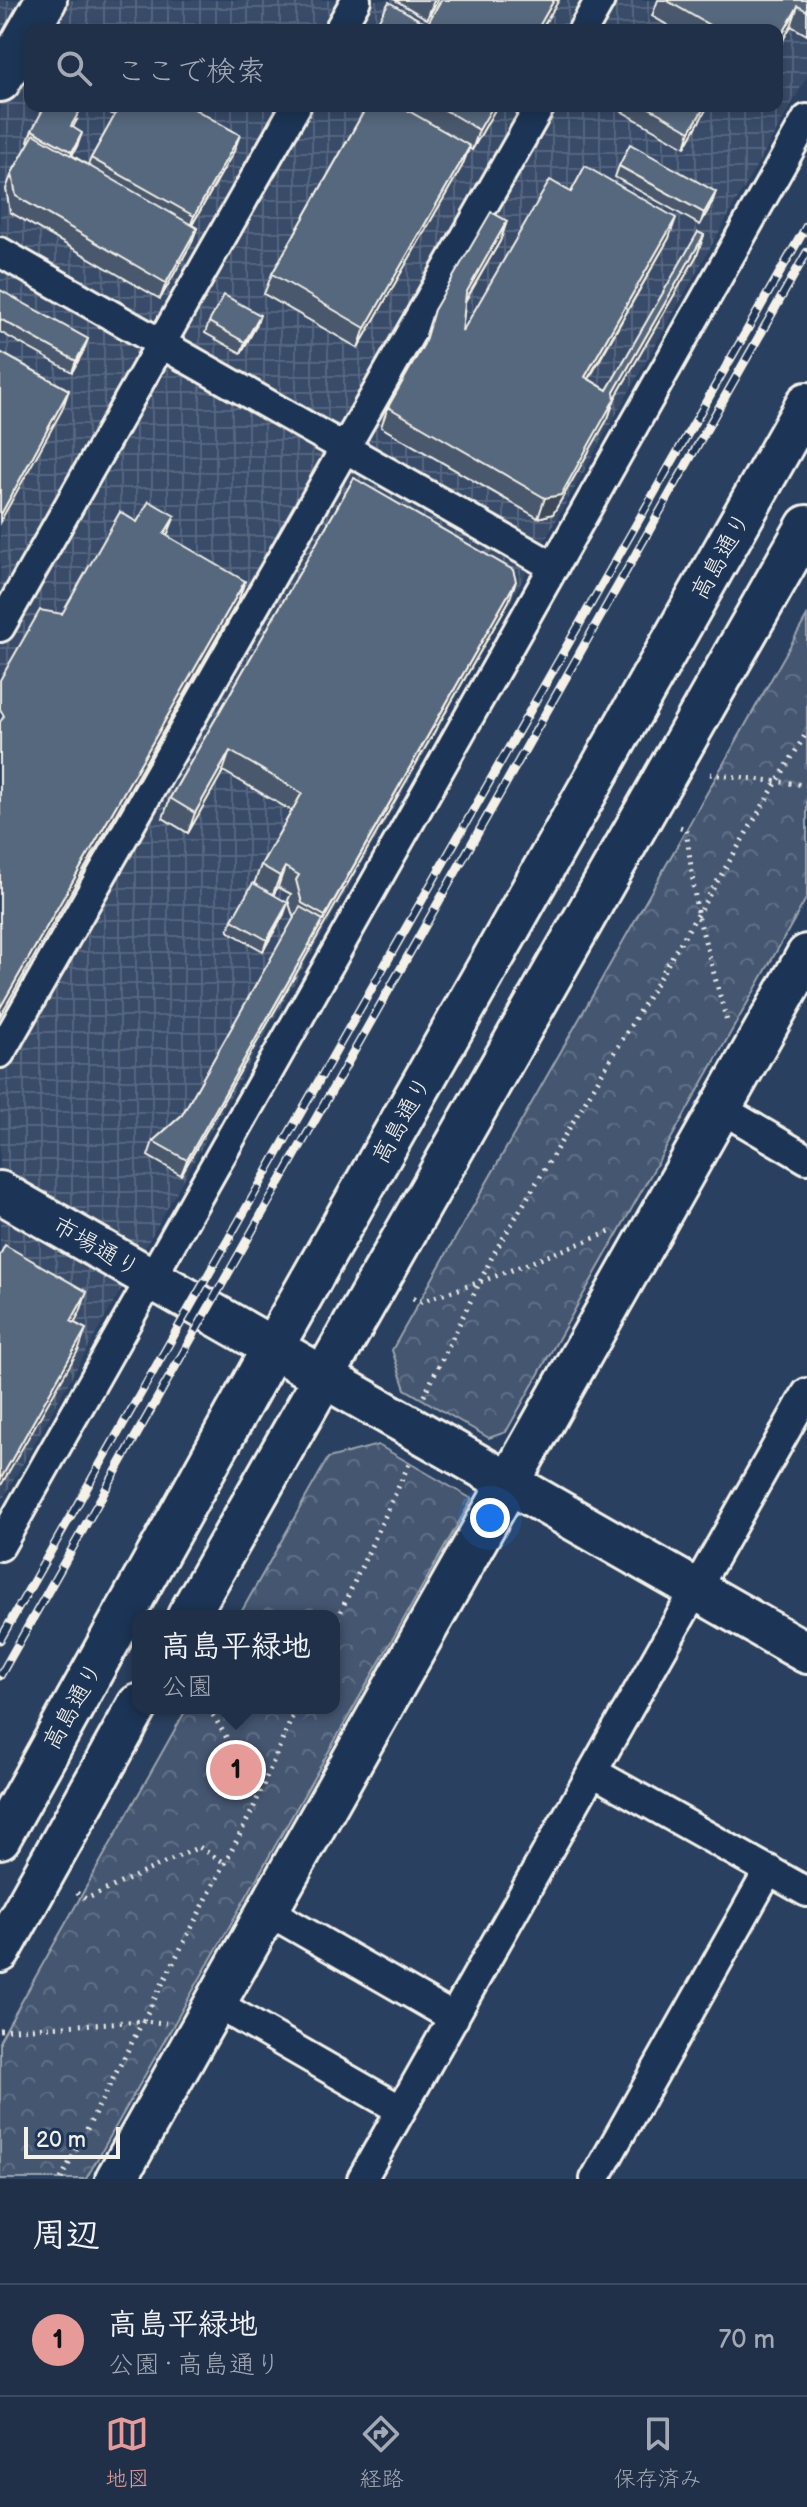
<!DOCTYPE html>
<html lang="ja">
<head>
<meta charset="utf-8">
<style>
  body { margin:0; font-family:"Balsamiq Sans","Klee One",sans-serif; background:#28384f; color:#f1f3f6 }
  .scale { position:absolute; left:24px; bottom:20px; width:96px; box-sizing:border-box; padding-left:8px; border:4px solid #f4f1e8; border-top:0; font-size:22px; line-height:28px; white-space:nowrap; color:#f4f1e8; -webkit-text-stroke:6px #1d3557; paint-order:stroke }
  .you { position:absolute; left:490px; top:1518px; width:28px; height:28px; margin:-20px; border:6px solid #fff; border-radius:50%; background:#1a73e8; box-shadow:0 0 0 12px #1a73e833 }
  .badge { display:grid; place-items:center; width:52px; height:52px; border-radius:50%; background:#e69b98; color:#111; font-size:26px; font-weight:700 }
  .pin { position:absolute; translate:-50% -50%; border:4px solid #fff; box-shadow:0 2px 8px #0006 }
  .popup { position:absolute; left:132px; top:1610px; width:208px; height:104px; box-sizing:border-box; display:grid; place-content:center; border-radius:16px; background:#203048; filter:drop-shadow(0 2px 6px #0005); font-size:26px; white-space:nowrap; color:#a2a9b4 }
  .popup b { font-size:30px; color:#f1f3f6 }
  .popup::after { content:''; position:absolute; left:50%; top:100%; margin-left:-16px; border:16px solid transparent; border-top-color:#203048 }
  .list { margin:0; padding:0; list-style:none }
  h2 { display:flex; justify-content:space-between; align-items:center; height:104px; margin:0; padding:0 32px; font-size:34px }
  h2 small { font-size:26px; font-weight:400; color:#a2a9b4 }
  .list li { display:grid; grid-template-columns:52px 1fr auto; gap:24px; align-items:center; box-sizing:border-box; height:112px; padding:0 32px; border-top:2px solid #3d4b60 }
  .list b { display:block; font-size:30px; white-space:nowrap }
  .list p { margin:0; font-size:26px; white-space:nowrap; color:#a2a9b4 }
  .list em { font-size:26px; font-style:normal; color:#a2a9b4 }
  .icon { flex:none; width:44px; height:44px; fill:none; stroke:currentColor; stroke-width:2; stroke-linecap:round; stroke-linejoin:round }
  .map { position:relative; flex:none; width:807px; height:2179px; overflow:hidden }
  .search { position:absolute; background:#203048; box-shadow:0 4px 12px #0003; left:24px; right:24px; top:24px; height:88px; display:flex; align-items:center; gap:20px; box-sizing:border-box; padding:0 28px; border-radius:16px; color:#a2a9b4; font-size:30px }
  .sheet { height:216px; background:#203048 }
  nav { display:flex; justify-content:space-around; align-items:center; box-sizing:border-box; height:112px; border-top:2px solid #3d4b60; background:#203048; font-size:22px; color:#a2a9b4 }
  nav a { display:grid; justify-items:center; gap:4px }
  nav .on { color:#e69b98 }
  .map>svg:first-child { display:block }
  .industrial { fill:url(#industrial-grid); fill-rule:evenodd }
  .park { fill:url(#park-crowns); stroke:#9ca4ac; stroke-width:2 }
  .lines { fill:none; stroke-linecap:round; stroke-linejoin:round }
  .street-casing { stroke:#f4f1e8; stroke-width:34 }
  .secondary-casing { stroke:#f4f1e8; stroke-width:46 }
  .path { stroke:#f4f1e8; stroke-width:5; stroke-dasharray:2 6; stroke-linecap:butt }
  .street { stroke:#1d3557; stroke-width:28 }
  .secondary { stroke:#1d3557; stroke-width:40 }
  .rail-casing { stroke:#f4f1e8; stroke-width:9 }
  .rail { stroke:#1d3557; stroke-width:6; stroke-dasharray:18; stroke-linecap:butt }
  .wall { fill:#4a596c; stroke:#f4f1e8; stroke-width:2 }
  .shaded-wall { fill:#3c4858; stroke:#f4f1e8; stroke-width:2 }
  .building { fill:#56677d; stroke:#f4f1e8; stroke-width:2 }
  .labels { text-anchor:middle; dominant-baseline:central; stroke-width:7; stroke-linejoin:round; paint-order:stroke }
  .street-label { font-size:24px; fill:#f4f1e8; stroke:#1d3557 }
</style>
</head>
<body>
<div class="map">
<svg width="807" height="2179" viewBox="0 0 807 2179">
  <defs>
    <pattern id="industrial-grid" width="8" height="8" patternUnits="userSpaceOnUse" patternTransform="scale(2)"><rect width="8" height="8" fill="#374c69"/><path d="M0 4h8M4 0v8" fill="none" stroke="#55667e"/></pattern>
    <pattern id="park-crowns" width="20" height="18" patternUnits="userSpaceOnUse" patternTransform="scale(2)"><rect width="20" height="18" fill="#445771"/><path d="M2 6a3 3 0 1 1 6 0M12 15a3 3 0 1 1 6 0" fill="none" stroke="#607085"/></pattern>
  </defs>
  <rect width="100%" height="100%" fill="#2a4060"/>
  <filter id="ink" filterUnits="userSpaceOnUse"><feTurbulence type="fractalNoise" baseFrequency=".0125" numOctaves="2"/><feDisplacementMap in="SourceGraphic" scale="16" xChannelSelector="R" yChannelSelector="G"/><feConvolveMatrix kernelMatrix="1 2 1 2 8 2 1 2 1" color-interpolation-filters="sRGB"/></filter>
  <g filter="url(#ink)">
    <path class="industrial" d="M0 0H807V77L0 1504ZM30 30H777V106H30Z"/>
    <path class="park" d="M807 616V897L506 1432 489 1438 405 1389 392 1350Z
      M378 1445 472 1499 86 2179H0V2040L187 1708H334V1616H239L328 1458Z"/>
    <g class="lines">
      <g class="street-casing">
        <path id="street" d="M339 30 356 0
          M583 30 600 0
          M0 252 554 567
          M0 627 296 106
          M0 1053 540 106
          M720 1108 807 1159
          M0 1546 807 119
          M593 1772 807 1892
          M266 1910 454 2018
          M215 2003 401 2110
          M362 2179 807 1393
          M595 2179 769 1870"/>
      </g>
      <g class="secondary-casing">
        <path id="secondary" d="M0 81 46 0
          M0 1192 807 1653
          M188 1616 807 526
          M0 1838 273 1347 807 403
          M0 1952 138 1705
          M116 2179 807 955"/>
      </g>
      <path class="path" d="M710 774 807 785
        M680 827 686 829 697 912 728 1025
        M413 1298 419 1302 480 1282 610 1232
        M424 1396 493 1255 807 732
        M334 1626 409 1464
        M209 1708 259 1793
        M77 1893 86 1899 199 1847 225 1863
        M0 2030 143 2021 253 1809 296 1708
        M61 2179 143 2021 166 2023"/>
      <use href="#street" class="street"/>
      <use href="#secondary" class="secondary"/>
      <g class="rail-casing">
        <path id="rail" d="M0 1640 807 225
          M0 1676 807 252"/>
      </g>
      <use href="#rail" class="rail"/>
    </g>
    <path class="wall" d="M395 0H438L427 19Z
      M658 0H807V35L791 26 777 30H676L652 16Z
      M108 106H189L234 151 192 225 197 228 191 244 160 299 10 212 6 189 12 173 30 142 28 141 32 130 77 120 73 127 78 144 72 155 88 165 91 158 115 116 106 111Z
      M367 106H497L472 150 469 148 462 166 358 348 264 294 272 274Z
      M612 106H708L685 147Z
      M619 166 712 203 700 225 615 177Z
      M571 192 669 238 589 379 607 390 704 235 697 255 615 398 608 418 553 514 538 518 381 427 388 407 421 350 434 310 507 221 500 241 465 302 462 332Z
      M0 290 84 350 72 372 0 332Z
      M209 322 256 326 241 353 205 333Z
      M354 478 509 601 181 1175 148 1156 153 1141 182 1115 294 919 288 900 291 894 278 887 273 895 284 914 263 951 228 931 232 920 254 884 261 865 292 811 223 771 188 833 163 818 170 798Z"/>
    <path class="shaded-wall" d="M435 0H438L427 19 433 3Z
      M554 0H559L541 30H537Z
      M798 6 791 26 777 51V44Z
      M493 106H497L472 150 479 130Z
      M705 106H708L685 147 690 131Z
      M82 133 78 144 68 163 72 152Z
      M240 135 234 151 188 232 194 216Z
      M470 146 462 166 358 348 365 328Z
      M716 192 712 203 700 225 704 213Z
      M676 218 669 238 578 396 585 377Z
      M507 221 500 241 458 313 466 293Z
      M197 228 191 244 160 299 166 283Z
      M704 235 697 255 607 412 614 392Z
      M260 315 256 326 241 353 245 342Z
      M88 339 84 350 72 372 76 361Z
      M69 390 62 410 0 522V516Z
      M615 398 608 418 553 514 538 518 545 498Z
      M175 516 167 536 164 534Z
      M245 581 238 601 0 1016V1008Z
      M516 581 509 601 181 1175 187 1160Z
      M230 751 223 771 188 833 195 813Z
      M285 867 278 887 272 896 280 876Z
      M288 903 284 914 263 951 267 940Z
      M87 1292 80 1312 64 1341 71 1321Z
      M86 1329 79 1349 0 1487V1480Z"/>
    <path class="building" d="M441 0H554L537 30H424Z
      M666 0H807V11L798 6 777 44V30H718Z
      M389 2 423 22 419 30H373Z
      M45 106H77L81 109 71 126 82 133 72 152 32 130Z
      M120 106H189L240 135 194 216 91 158Z
      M367 106H400L470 146 365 328 272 274Z
      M438 106H493L479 130Z
      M646 106H705L690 131Z
      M34 134 197 228 166 283 16 196 12 173Z
      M630 144 716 192 704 213 619 166Z
      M585 166 676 218 585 377 607 390 698 232 704 235 614 392 615 398 561 495 545 498 388 407 424 344 434 310 491 212 507 221 466 293 462 332 550 180 571 192Z
      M0 290 88 339 76 361 0 319Z
      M224 295 260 315 245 342 209 322Z
      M0 352 69 390 0 516Z
      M354 478 513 570 516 581 325 916 302 903 296 880 299 875 285 867 280 876 261 865 302 793 230 751 195 813 170 798Z
      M149 501 175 516 164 534 245 581 0 1008V722L4 716 0 709V680L40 610 62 614 120 512 137 522Z
      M253 883 288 903 267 940 232 920Z
      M300 907 323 920 187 1160 153 1141 182 1115Z
      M5 1245 87 1292 71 1321 86 1329 0 1480V1255Z"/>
  </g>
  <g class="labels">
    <g class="street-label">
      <text transform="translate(721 556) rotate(-61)">高島通り</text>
      <text transform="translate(402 1120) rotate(-61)">高島通り</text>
      <text transform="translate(96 1247) rotate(30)">市場通り</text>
      <text transform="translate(73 1706) rotate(-61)">高島通り</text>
    </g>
  </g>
</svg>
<div class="scale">20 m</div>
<div class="you"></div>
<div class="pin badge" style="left:236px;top:1770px">1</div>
<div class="popup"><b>高島平緑地</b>公園</div>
<div class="search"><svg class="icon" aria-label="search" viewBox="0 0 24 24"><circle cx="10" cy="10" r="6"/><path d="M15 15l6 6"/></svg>ここで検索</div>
</div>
<section class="sheet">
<h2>周辺<small></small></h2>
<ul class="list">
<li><span class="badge">1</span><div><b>高島平緑地</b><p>公園 · 高島通り</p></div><em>70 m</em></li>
</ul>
</section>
<nav>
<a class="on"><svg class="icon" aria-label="map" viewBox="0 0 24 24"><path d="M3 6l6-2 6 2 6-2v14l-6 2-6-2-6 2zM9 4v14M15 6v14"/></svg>地図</a>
<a><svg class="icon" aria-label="directions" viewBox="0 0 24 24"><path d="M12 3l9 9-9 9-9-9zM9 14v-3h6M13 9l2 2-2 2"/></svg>経路</a>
<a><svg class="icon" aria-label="saved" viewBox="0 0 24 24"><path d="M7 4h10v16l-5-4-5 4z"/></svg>保存済み</a>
</nav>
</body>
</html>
